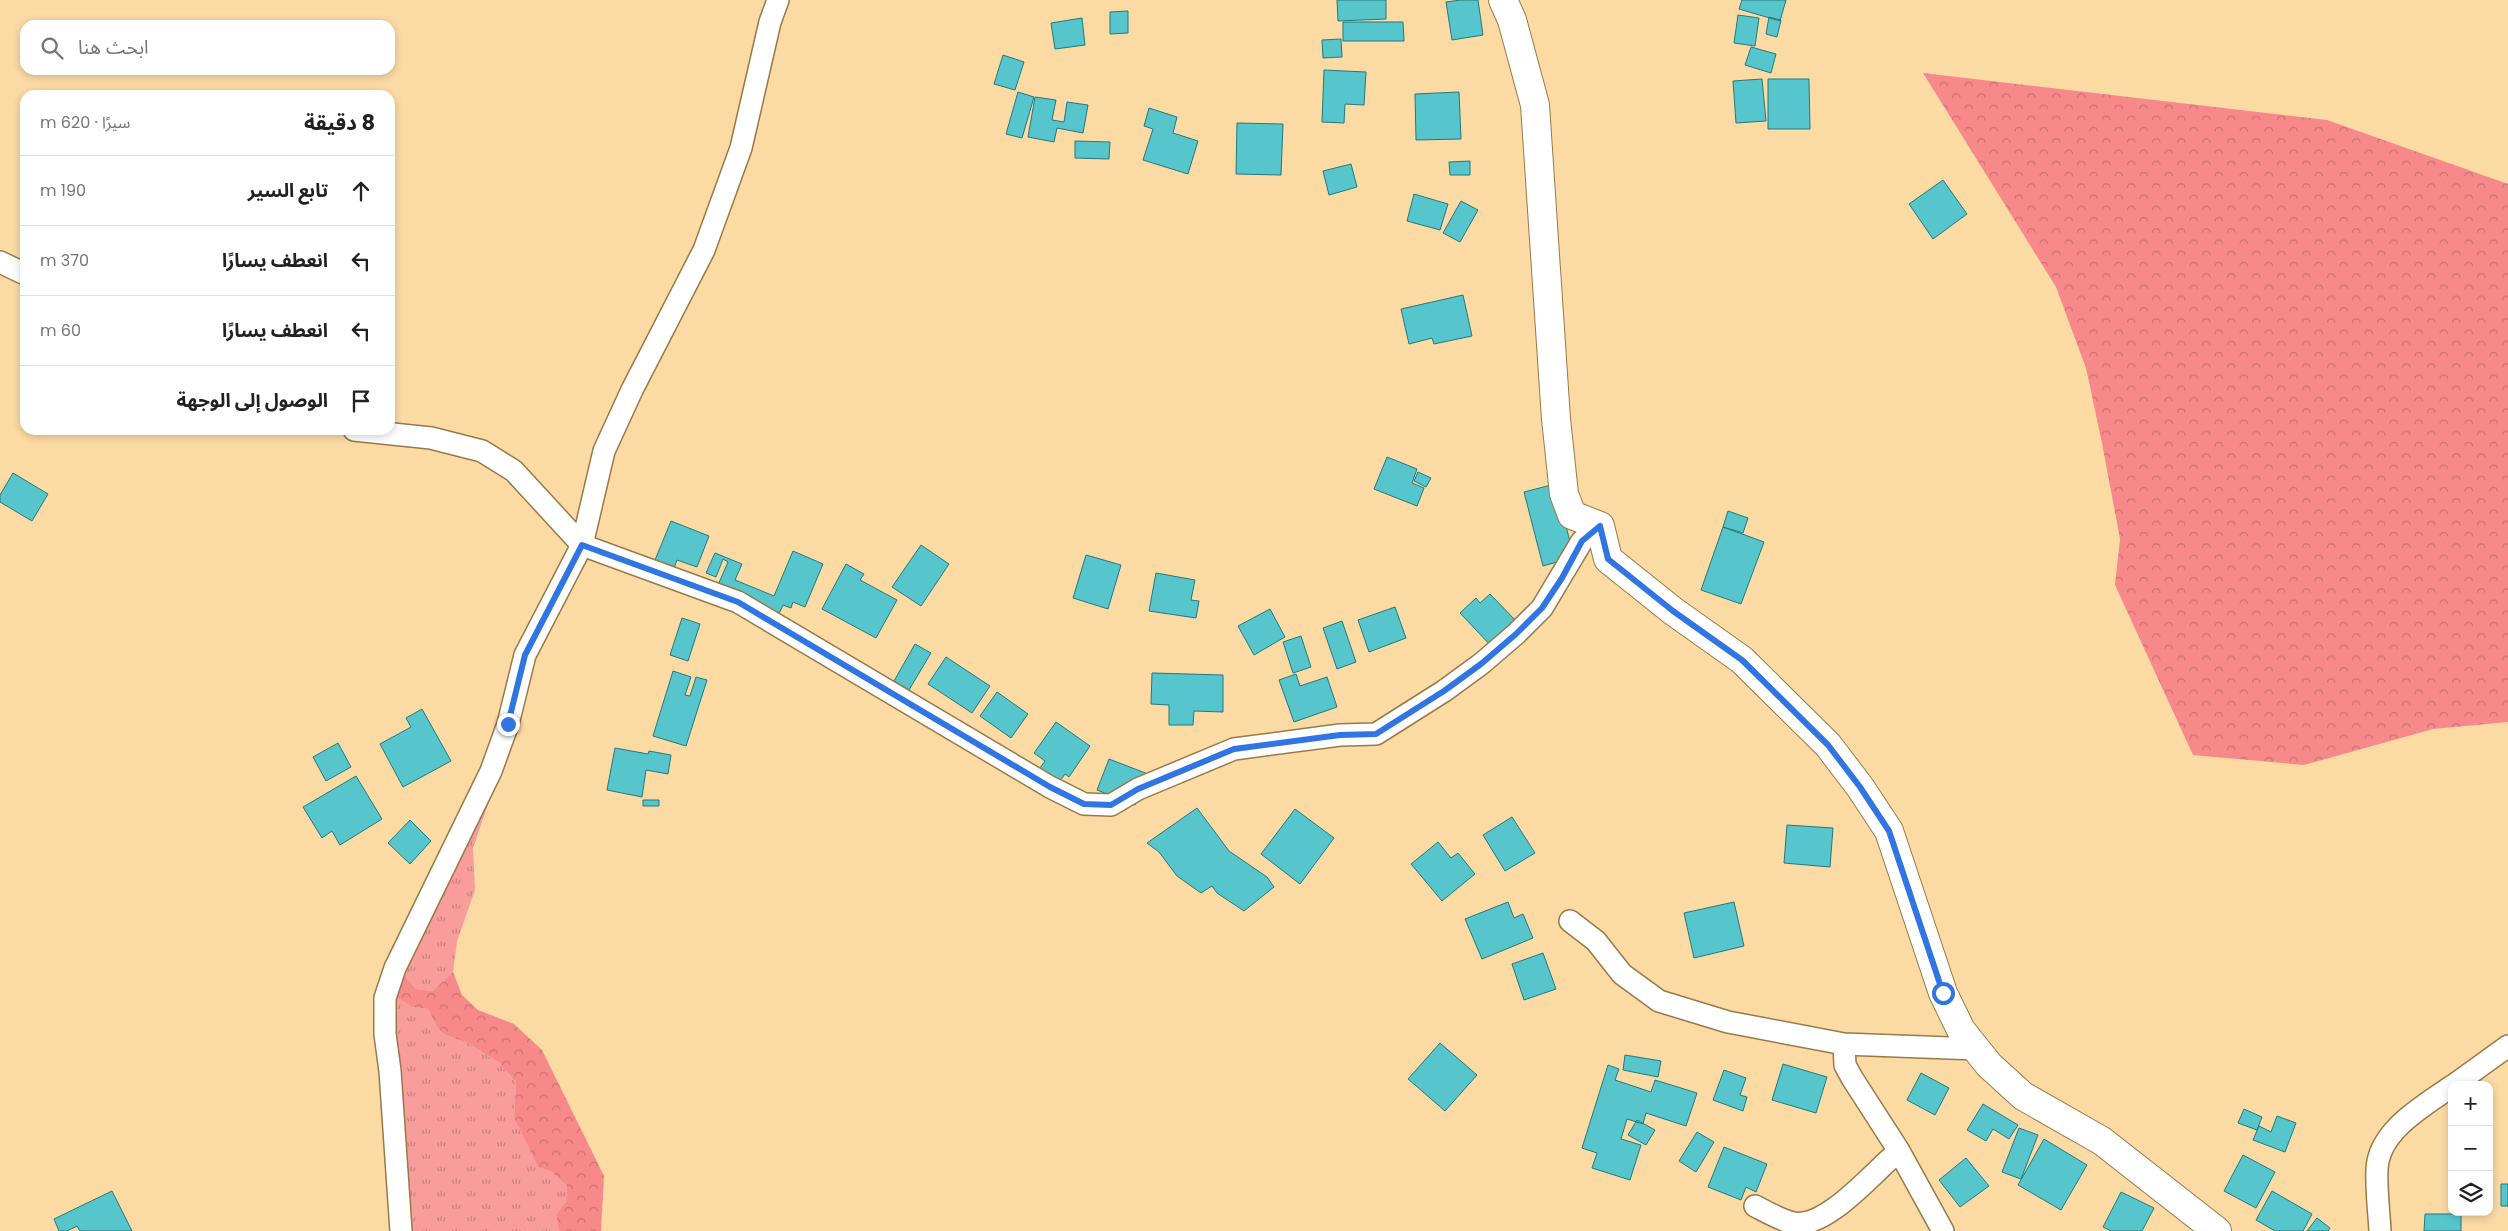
<!DOCTYPE html>
<html lang="ar">
<head>
<meta charset="utf-8">
<style>
  body { margin:0; font-family:Poppins,"Noto Sans Arabic",sans-serif; background:#f6f6f6; color:#202124; direction:rtl }
  .controls { position:absolute; right:15px; bottom:15px; display:grid; overflow:hidden; border-radius:10px; box-shadow:0 2px 8px #0003 }
  .controls button { width:45px; height:45px; display:grid; place-items:center; padding:0; border:0; border-bottom:1px solid #e0e0e0; background:#fff; color:#202124; font:25px sans-serif }
  .stop { position:absolute; width:15px; height:15px; margin:-11px; border:4px solid #3175e2; border-radius:50%; background:#fff }
  .stop.end { background:#3175e2; border-color:#fff; box-shadow:0 1px 5px #0008 }
  .list { margin:0; padding:0; list-style:none }
  h2 { display:flex; justify-content:space-between; align-items:center; height:65px; margin:0; padding:0 20px; font-size:21px }
  h2 small { font-size:16px; font-weight:400; color:#757577 }
  .list li { display:grid; grid-template-columns:32px 1fr auto; gap:15px; align-items:center; box-sizing:border-box; height:70px; padding:0 20px; border-top:1px solid #e0e0e0 }
  .list b { display:block; font-size:19px; white-space:nowrap }
  .list em { font-size:16px; font-style:normal; color:#757577 }
  .icon { flex:none; width:28px; height:28px; fill:none; stroke:currentColor; stroke-width:2; stroke-linecap:round; stroke-linejoin:round }
  .map { position:relative; flex:none; width:2508px; height:1231px; overflow:hidden; direction:ltr }
  .search { position:absolute; background:#fff; box-shadow:0 2px 8px #0003; left:20px; top:20px; width:375px; height:55px; display:flex; align-items:center; gap:12px; box-sizing:border-box; padding:0 18px; border-radius:15px; color:#757577; font-size:19px }
  .panel { position:absolute; background:#fff; box-shadow:0 2px 8px #0003; left:20px; top:90px; width:375px; height:345px; border-radius:15px; direction:rtl }
  .map>svg:first-child { display:block }
  .grass { fill:url(#grass-tufts) }
  .forest { fill:url(#forest-crowns) }
  .building { fill:#56c6cc; stroke:#23787c }
  .lines { fill:none; stroke-linecap:round; stroke-linejoin:round }
  .minor-casing { stroke:#987a47; stroke-width:24 }
  .major-casing { stroke:#987a47; stroke-width:30 }
  .minor { stroke:#fff; stroke-width:21 }
  .major { stroke:#fff; stroke-width:28 }
  .route { stroke:#3175e2; stroke-width:6 }
</style>
</head>
<body>
<div class="map">
<svg width="2508" height="1231" viewBox="0 0 2508 1231">
  <defs>
    <pattern id="grass-tufts" width="24" height="20" patternUnits="userSpaceOnUse" patternTransform="scale(1.25)"><rect width="24" height="20" fill="#f89c9c"/><path d="M3 7l-1-3M5 7V3M7 7l1-3M15 17l-1-3M17 17v-4M19 17l1-3" fill="none" stroke="#ca7f7e"/></pattern>
    <pattern id="forest-crowns" width="20" height="18" patternUnits="userSpaceOnUse" patternTransform="scale(1.25)"><rect width="20" height="18" fill="#f8898b"/><path d="M2 6a3 3 0 1 1 6 0M12 15a3 3 0 1 1 6 0" fill="none" stroke="#ca7070"/></pattern>
  </defs>
  <rect width="100%" height="100%" fill="#fbdaa4"/>
  <path class="grass" d="M499 772 473 848 475 890 457 941 453 972 432 991 416 989 403 973Z
    M395 996 412 1007 428 1009 437 1027 445 1035 468 1043 498 1062 516 1082 514 1118 538 1167 552 1172 567 1186 566 1203 556 1215 559 1231H411L398 1069 392 1033Z"/>
  <path class="forest" d="M1923 73 2327 120 2508 184V722L2433 729 2304 765 2193 755 2115 585 2120 539 2102 443 2086 368 2056 287Z
    M453 972 462 995 478 1010 514 1024 542 1050 604 1176 601 1231H559L556 1215 566 1202 567 1186 552 1172 538 1167 514 1118 516 1082 498 1062 468 1043 445 1035 437 1027 428 1009 412 1007 395 996 403 973 416 989 432 991Z"/>
  <path class="building" d="M1337 0H1386V19L1338 21Z
    M1461 0H1478L1483 35 1452 40 1446 2Z
    M1742 0H1786L1780 21 1739 9Z
    M1128 11V33L1110 34V12Z
    M1738 15 1759 18 1755 46 1734 43Z
    M1769 17 1781 20 1777 37 1766 34Z
    M1082 18 1085 45 1055 49 1051 23Z
    M1343 22H1403L1404 41H1343Z
    M1341 39 1342 57 1323 58 1322 40Z
    M1751 47 1776 54 1771 73 1745 65Z
    M1003 55 1024 62 1015 90 994 84Z
    M1324 70 1366 72 1364 105 1345 104 1344 123 1322 122Z
    M1762 79 1766 121 1736 123 1733 81Z
    M1768 79H1809L1810 129H1768Z
    M1018 92 1034 97 1022 138 1006 134Z
    M1459 92 1461 139 1416 140 1415 94Z
    M1035 97 1056 100 1052 120 1064 122 1067 102 1088 105 1083 133 1057 128 1054 142 1028 137Z
    M1149 108 1177 117 1173 133 1198 141 1188 174 1143 160 1153 129 1144 126Z
    M1237 123 1283 124 1281 175 1236 174Z
    M1075 141 1110 142 1109 159 1075 158Z
    M1470 161V175H1450L1449 162Z
    M1351 164 1357 187 1329 195 1323 171Z
    M1943 180 1967 214 1933 239 1909 204Z
    M1414 194 1448 204 1440 230 1407 221Z
    M1461 201 1478 210 1460 242 1443 233Z
    M1463 295 1472 336 1434 344 1432 338 1409 344 1401 309Z
    M1387 457 1417 469 1412 483 1424 488 1417 506 1374 489Z
    M1418 472 1431 478 1426 487 1414 481Z
    M13 473 48 494 32 521 0 502V495Z
    M1555 484 1574 557 1543 566 1524 492Z
    M1728 511 1748 518 1743 533 1723 527Z
    M671 521 709 536 697 567 677 560 674 568 655 560Z
    M1723 527 1764 542 1741 604 1701 590Z
    M921 545 949 564 921 606 892 587Z
    M793 551 823 564 805 607 793 602 791 608 783 605 777 618 715 592 728 562 723 559 716 577 706 573 715 553 742 564 735 580 774 596Z
    M1086 555 1121 565 1108 609 1073 598Z
    M846 564 864 574 860 580 897 600 876 638 822 609Z
    M1156 573 1195 580 1191 600 1199 601 1196 618 1149 611Z
    M1490 594 1519 624 1493 648 1460 613 1476 598 1480 603Z
    M1395 607 1406 638 1369 652 1358 620Z
    M1270 609 1285 637 1254 655 1238 626Z
    M682 618 700 624 688 661 670 655Z
    M1342 621 1356 662 1337 669 1323 628Z
    M1301 636 1311 667 1293 673 1283 642Z
    M915 644 931 653 909 690 894 681Z
    M946 657 990 686 972 713 928 684Z
    M673 671 691 677 685 695 690 696 696 677 707 680 686 746 653 736Z
    M1152 673 1223 675V712L1194 711 1193 725H1169V705L1151 704Z
    M1296 674 1300 686 1327 677 1337 707 1294 722 1279 680Z
    M997 692 1028 714 1011 738 980 716Z
    M422 709 451 761 403 787 380 744 411 727 406 718Z
    M1056 722 1090 746 1069 777 1065 774 1057 785 1037 772 1045 761 1034 753Z
    M338 743 351 767 326 781 313 757Z
    M615 748 648 754 649 751 671 755 668 774 646 770 642 797 607 790Z
    M1109 759 1148 774 1135 805 1097 790Z
    M356 776 382 819 340 845 332 831 322 838 303 807Z
    M643 800H659V806H643Z
    M1197 808 1229 851 1267 877 1274 887 1244 911 1217 893 1212 886 1201 893 1177 876 1159 852 1147 843Z
    M1295 809 1334 838 1300 884 1261 854Z
    M1512 817 1535 853 1505 871 1483 835Z
    M410 820 431 841 410 864 388 843Z
    M1787 825 1833 828 1830 867 1784 863Z
    M1438 842 1451 858 1458 853 1475 874 1442 901 1411 864Z
    M1508 902 1514 918 1523 914 1533 938 1482 959 1465 919Z
    M1734 902 1744 946 1694 958 1684 913Z
    M1543 953 1556 989 1524 1000 1512 964Z
    M1440 1043 1477 1075 1445 1111 1408 1079Z
    M1625 1055 1661 1061 1658 1077 1623 1070Z
    M1783 1064 1827 1077 1816 1113 1772 1100Z
    M1608 1065 1619 1069 1615 1080 1651 1092 1655 1080 1697 1093 1686 1126 1646 1113 1643 1124 1627 1119 1621 1139 1641 1145 1630 1180 1592 1168 1597 1153 1582 1148Z
    M1724 1070 1746 1078 1740 1095 1747 1097 1743 1111 1713 1100Z
    M1921 1073 1949 1088 1935 1115 1907 1100Z
    M1983 1104 2018 1125 2009 1139 1993 1129 1986 1141 1967 1130Z
    M2244 1109 2262 1117 2257 1130 2238 1123Z
    M2277 1116 2296 1123 2285 1152 2253 1140 2259 1126 2271 1132Z
    M1637 1120 1655 1130 1646 1145 1628 1135Z
    M2019 1128 2038 1135 2021 1179 2002 1172Z
    M1697 1132 1714 1142 1696 1172 1679 1161Z
    M2044 1139 2087 1165 2061 1210 2018 1185Z
    M1724 1147 1767 1164 1756 1192 1746 1187 1741 1200 1708 1187Z
    M2243 1155 2275 1172 2256 1208 2224 1191Z
    M1966 1158 1989 1186 1960 1207 1939 1180Z
    M2501 1184H2508V1206H2501Z
    M112 1191 132 1231H80L77 1226 67 1231H59L54 1219Z
    M2272 1191 2312 1214 2303 1231H2275L2256 1220Z
    M2121 1192 2154 1208 2142 1231H2111L2103 1227Z
    M2425 1214H2461V1231H2424Z
    M2317 1218 2330 1228 2328 1231H2307Z"/>
  <g class="lines">
    <g class="minor-casing">
      <path id="minor" d="M0 262 25 274
        M354 430 431 438 482 451 514 471 582 545 738 602 1050 787 1084 804 1111 805 1138 789 1234 749 1340 735 1376 734 1444 691 1481 664 1516 634 1542 608 1582 541 1600 526
        M1570 921 1596 941 1622 974 1659 1001 1728 1022 1844 1044 1976 1049
        M2454 1085 2508 1046
        M1899 1151 1943 1231
        M1755 1206C1767 1212 1782 1221 1794 1223 1827 1229 1875 1170 1899 1151L1852 1078 1845 1065 1844 1044
        M401 1231 390 1071 385 1034V998L395 968 491 771 508 724 525 655 582 545 604 451 632 390 704 250 741 148 770 22 778 0
        M2380 1231C2379 1211 2376 1190 2377 1169 2379 1130 2424 1106 2452 1086"/>
    </g>
    <g class="major-casing">
      <path id="major" d="M1503 0 1512 20 1535 105 1556 419 1564 494 1572 515 1600 526 1608 559 1673 611 1742 660 1828 745 1860 787 1889 831 1943 993 1961 1030 1989 1065 2023 1096 2102 1141 2217 1231"/>
    </g>
    <use href="#minor" class="minor"/>
    <use href="#major" class="major"/>
  </g>
  <g class="lines">
    <path class="route" d="M508 724 525 655 582 545 738 602 1050 787 1084 804 1111 805 1138 789 1234 749 1340 735 1376 734 1444 691 1481 664 1516 634 1542 608 1562 578 1582 541 1600 526 1608 559 1673 611 1742 660 1828 745 1860 787 1889 831 1943 993"/>
  </g>
</svg>
<div class="controls">
<button>+</button>
<button>−</button>
<button><svg class="icon" aria-label="layers" viewBox="0 0 24 24"><path d="M12 4l9 5-9 5-9-5zM3 14l9 5 9-5"/></svg></button>
</div>
<div class="stop" style="left:1943px;top:993px"></div>
<div class="stop end" style="left:508px;top:724px"></div>
<div class="search"><svg class="icon" aria-label="search" viewBox="0 0 24 24"><circle cx="10" cy="10" r="6"/><path d="M15 15l6 6"/></svg>ابحث هنا</div>
<section class="panel">
<h2>8 دقيقة<small>سيرًا · 620 m</small></h2>
<ul class="list">
<li><svg class="icon" aria-label="ahead" viewBox="0 0 24 24"><path d="M12 20V5M6 11l6-6 6 6"/></svg><div><b>تابع السير</b></div><em>190 m</em></li>
<li><svg class="icon" aria-label="left" viewBox="0 0 24 24"><path d="M17 20v-9H6M10 6l-5 5 5 5"/></svg><div><b>انعطف يسارًا</b></div><em>370 m</em></li>
<li><svg class="icon" aria-label="left" viewBox="0 0 24 24"><path d="M17 20v-9H6M10 6l-5 5 5 5"/></svg><div><b>انعطف يسارًا</b></div><em>60 m</em></li>
<li><svg class="icon" aria-label="arrive" viewBox="0 0 24 24"><path d="M6 21V4h12l-3 4 3 4H6"/></svg><div><b>الوصول إلى الوجهة</b></div></li>
</ul>
</section>
</div>
</body>
</html>
